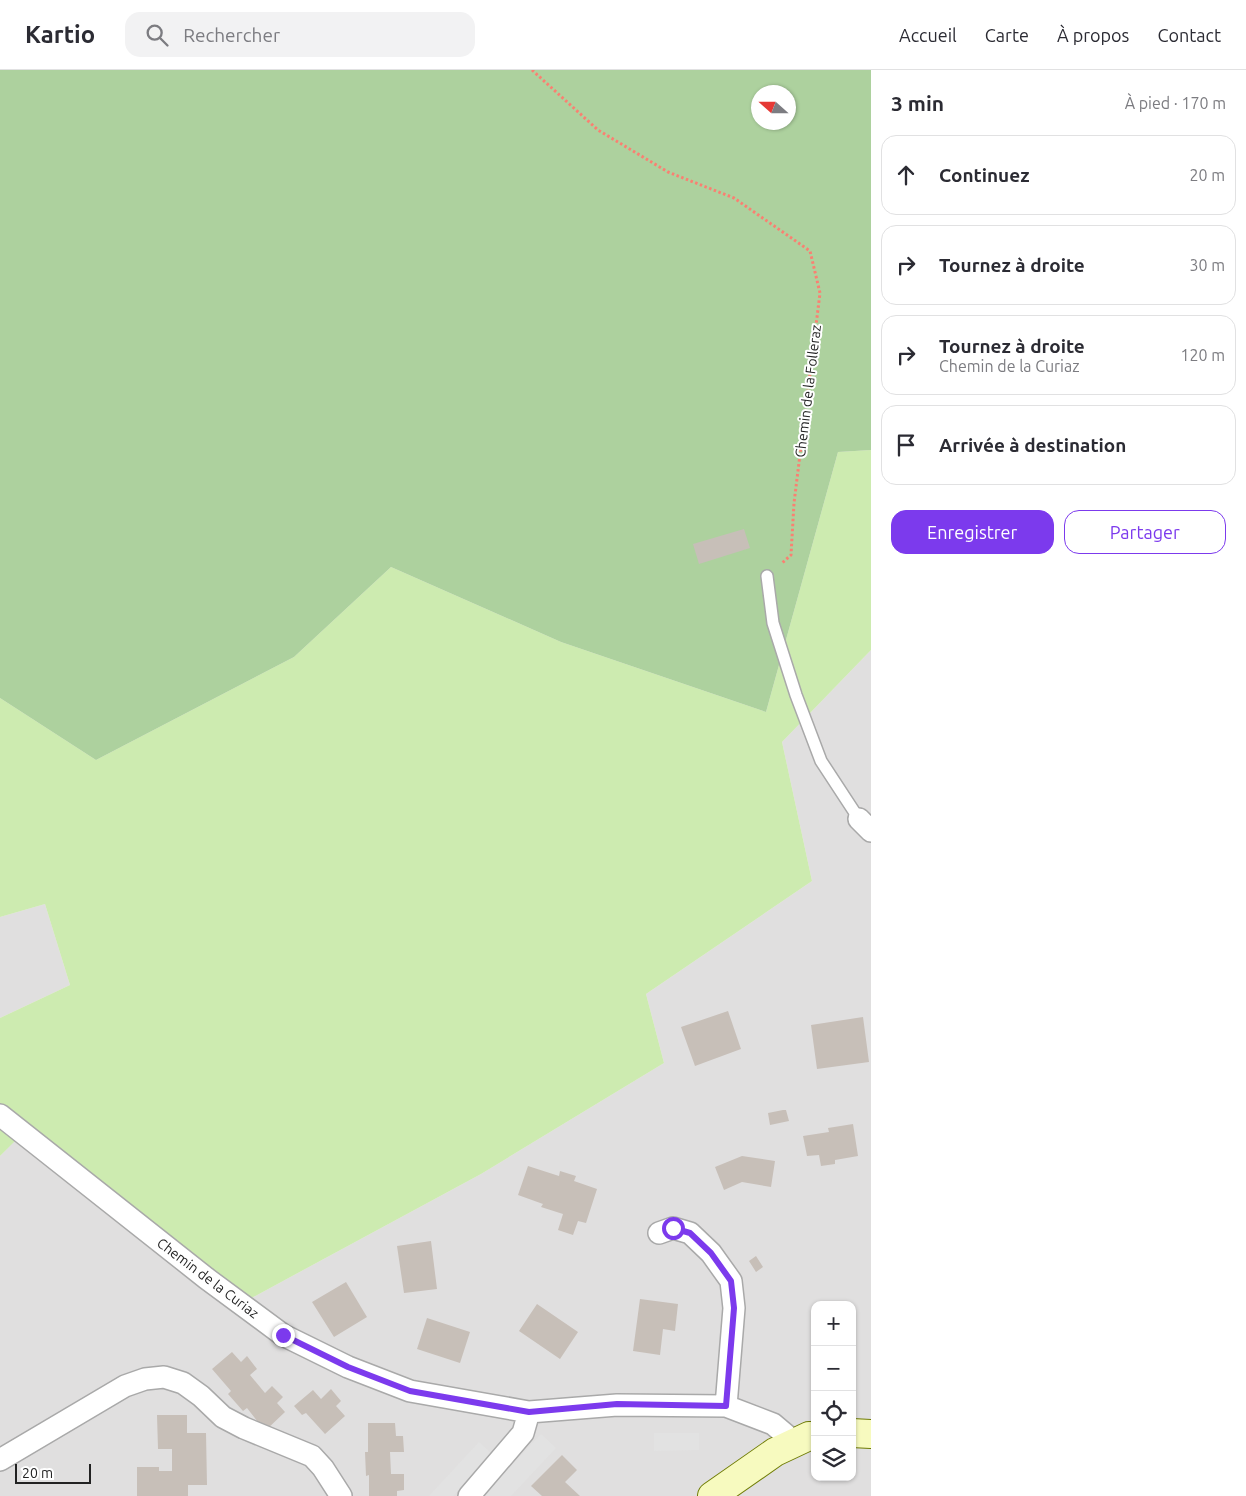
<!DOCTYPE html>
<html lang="fr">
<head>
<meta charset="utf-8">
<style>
  body { margin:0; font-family:Ubuntu,sans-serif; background:#f2f2f3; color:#2b2b33 }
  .controls { position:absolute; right:15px; bottom:15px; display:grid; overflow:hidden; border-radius:10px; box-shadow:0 1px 4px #0004 }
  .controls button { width:45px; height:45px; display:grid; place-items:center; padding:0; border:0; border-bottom:1px solid #e1e1e2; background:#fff; color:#2b2b33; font:25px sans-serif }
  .compass { position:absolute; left:751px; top:15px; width:45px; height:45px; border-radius:50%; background:#fff; box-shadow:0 1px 4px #0004; rotate:291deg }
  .scale { position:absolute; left:15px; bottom:12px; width:76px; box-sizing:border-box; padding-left:5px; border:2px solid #222; border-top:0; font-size:14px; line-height:18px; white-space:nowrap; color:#222; -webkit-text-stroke:4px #fff; paint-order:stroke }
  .stop { position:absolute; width:15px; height:15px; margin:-11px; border:4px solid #7c3aed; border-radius:50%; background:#fff }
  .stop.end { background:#7c3aed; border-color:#fff; box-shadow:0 1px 5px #0008 }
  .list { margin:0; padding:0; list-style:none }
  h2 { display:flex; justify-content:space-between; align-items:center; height:65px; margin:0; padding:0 20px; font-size:21px }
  h2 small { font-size:16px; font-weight:400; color:#7c7c81 }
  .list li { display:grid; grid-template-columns:32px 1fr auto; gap:15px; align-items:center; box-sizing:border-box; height:80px; margin:0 10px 10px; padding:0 10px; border:1px solid #e1e1e2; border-radius:15px }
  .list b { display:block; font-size:19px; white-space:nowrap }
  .list p { margin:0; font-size:16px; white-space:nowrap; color:#7c7c81 }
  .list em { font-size:16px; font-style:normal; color:#7c7c81 }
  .actions { display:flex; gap:10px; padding:15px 20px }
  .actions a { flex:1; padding:11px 0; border:1px solid #7c3aed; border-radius:15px; text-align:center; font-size:18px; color:#7c3aed }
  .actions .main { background:#7c3aed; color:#fff }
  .icon { flex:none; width:28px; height:28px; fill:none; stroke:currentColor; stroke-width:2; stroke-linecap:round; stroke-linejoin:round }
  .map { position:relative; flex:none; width:871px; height:1426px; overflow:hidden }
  header { display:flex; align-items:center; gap:30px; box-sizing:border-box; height:70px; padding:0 25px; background:#fff; border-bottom:1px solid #e1e1e2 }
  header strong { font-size:24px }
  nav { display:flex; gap:28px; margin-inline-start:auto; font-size:18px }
  .search { width:350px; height:45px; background:#f2f2f3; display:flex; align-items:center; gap:12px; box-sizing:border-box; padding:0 18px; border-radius:15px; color:#7c7c81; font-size:19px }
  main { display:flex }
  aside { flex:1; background:#fff }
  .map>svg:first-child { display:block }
  .residential { fill:#e0dfdf; fill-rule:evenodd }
  .grass { fill:#cdebb0 }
  .forest { fill:#add19e; fill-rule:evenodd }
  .parking { fill:#e2e2e2 }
  .building { fill:#c7bfb8 }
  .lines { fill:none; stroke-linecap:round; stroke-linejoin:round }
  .lane-casing { stroke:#a9a9a9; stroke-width:14 }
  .street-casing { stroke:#a9a9a9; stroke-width:24 }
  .secondary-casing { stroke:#707d05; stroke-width:30 }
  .path { stroke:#fa8072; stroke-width:3; stroke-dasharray:2.5 2.5; stroke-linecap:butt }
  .lane { stroke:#fff; stroke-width:11 }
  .street { stroke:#fff; stroke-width:21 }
  .secondary { stroke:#f7fabf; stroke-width:28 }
  .route { stroke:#7c3aed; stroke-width:6 }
  .labels { text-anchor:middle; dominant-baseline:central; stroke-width:4; stroke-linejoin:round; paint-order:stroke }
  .street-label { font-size:14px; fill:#222; stroke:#fff }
</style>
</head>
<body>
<header>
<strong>Kartio</strong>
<div class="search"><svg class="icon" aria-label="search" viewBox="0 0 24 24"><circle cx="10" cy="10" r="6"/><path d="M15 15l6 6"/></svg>Rechercher</div>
<nav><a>Accueil</a><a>Carte</a><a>À propos</a><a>Contact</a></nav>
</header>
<main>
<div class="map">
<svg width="871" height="1426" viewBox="0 0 871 1426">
  <rect width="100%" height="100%" fill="#f2efe9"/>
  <path class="residential" d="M871 580V1426H0V1086L20 1065 233 1238 481 1104 664 993 646 924 812 811 782 672ZM815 1235H852V1407H815Z
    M45 834 70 915 0 948V847Z"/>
  <path class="grass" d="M871 380V580L782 672 812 811 646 924 664 993 481 1104 233 1238 20 1066 0 1086V948L70 915 45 834 0 847V628L96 690 294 587 391 497 561 572 766 642 838 382Z"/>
  <path class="forest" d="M0 0H871V380L838 382 766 642 561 572 391 497 294 587 96 690 0 628ZM758 22H788V52H758Z"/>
  <path class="parking" d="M654 1363H699V1380L654 1381Z
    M541 1364 556 1378 511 1426H483Z
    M479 1372 492 1384 453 1426H429Z"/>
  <path class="building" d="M744 459 750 478 699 494 693 474Z
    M728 941 741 979 695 996 681 957Z
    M863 947 869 992 817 999 811 955Z
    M783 1040H786L789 1051 770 1055 768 1043Z
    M853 1054 858 1086 835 1090V1094L821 1096 819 1085 807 1086 803 1066 829 1062 828 1058Z
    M742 1086 775 1091 771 1117 742 1112 724 1120 715 1097Z
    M528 1096 559 1106 560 1101 576 1106 574 1111 597 1119 586 1153 578 1151 573 1165 558 1160 563 1144 541 1137 543 1134 518 1125Z
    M431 1171 437 1219 404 1223 397 1176Z
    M756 1186 763 1197 756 1202 749 1191Z
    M346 1212 367 1247 334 1267 312 1232Z
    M640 1229 678 1234 675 1261 663 1259 660 1285 633 1281Z
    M537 1234 578 1262 560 1289 519 1261Z
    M427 1248 470 1262 460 1293 417 1279Z
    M232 1282 241 1292 247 1286 257 1299 250 1305 265 1323 272 1316 283 1327 277 1333 285 1342 265 1361 247 1338 243 1341 228 1324 231 1321 212 1299Z
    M331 1319 341 1331 336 1336 345 1346 325 1364 306 1343 302 1345 294 1336 313 1320 321 1329Z
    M157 1345H187V1363H206L207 1415H188V1426H137V1397H159V1401H172V1379H158Z
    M368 1353H395L396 1366H403L404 1382H390L391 1404H404V1420L397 1421V1426H369V1405L366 1406 365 1382H368Z
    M562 1385 577 1400 565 1412 580 1426H542L531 1416Z"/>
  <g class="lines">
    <g class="lane-casing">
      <path id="lane" d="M767 506 773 553 796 625 821 691 859 749"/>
    </g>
    <g class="street-casing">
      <path id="street" d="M859 749 871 761
        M0 1045 206 1208 283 1265 348 1297 410 1321 529 1342 617 1335 726 1336 773 1354 786 1365 791 1374
        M659 1163 673 1158 690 1163 711 1183 731 1211 734 1238 726 1336
        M0 1390 125 1316 145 1309 164 1307 183 1313 201 1326 223 1347 244 1358 312 1386 323 1398 341 1426
        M469 1426 523 1363 529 1342"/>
    </g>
    <g class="secondary-casing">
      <path id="secondary" d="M852 1363 871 1364
        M712 1426 775 1382 809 1366H815"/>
    </g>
    <path class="path" d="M532 0 598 60 668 102 734 128 810 181 820 223 794 433 791 485 781 494"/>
    <use href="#lane" class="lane"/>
    <use href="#street" class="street"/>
    <use href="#secondary" class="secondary"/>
  </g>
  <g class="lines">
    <path class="route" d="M283 1265 348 1297 410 1321 529 1342 617 1334 726 1336 734 1238 731 1211 711 1183 690 1163 673 1158"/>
  </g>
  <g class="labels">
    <g class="street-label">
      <text transform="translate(808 321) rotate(-83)">Chemin de la Folleraz</text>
      <text transform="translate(208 1208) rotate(37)">Chemin de la Curiaz</text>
    </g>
  </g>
</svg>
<div class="controls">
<button>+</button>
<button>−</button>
<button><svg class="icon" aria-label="locate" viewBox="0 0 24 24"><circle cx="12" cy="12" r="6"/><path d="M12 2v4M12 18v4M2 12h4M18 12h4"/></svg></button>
<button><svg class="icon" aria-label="layers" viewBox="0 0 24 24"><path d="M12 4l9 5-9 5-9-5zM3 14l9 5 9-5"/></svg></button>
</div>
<svg class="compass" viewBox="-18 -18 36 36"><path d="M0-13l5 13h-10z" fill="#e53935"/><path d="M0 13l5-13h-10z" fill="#7c7c81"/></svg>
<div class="scale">20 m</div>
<div class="stop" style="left:673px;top:1158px"></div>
<div class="stop end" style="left:283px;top:1265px"></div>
</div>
<aside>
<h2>3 min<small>À pied · 170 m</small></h2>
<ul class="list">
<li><svg class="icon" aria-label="ahead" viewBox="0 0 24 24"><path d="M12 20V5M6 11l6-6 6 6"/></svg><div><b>Continuez</b></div><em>20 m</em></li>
<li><svg class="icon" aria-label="right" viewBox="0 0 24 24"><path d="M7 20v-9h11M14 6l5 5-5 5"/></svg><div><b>Tournez à droite</b></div><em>30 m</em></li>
<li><svg class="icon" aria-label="right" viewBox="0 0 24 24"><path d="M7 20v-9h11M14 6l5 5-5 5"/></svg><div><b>Tournez à droite</b><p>Chemin de la Curiaz</p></div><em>120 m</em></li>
<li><svg class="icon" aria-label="arrive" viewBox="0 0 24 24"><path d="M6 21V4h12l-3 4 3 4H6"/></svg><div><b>Arrivée à destination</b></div></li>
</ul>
<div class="actions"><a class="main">Enregistrer</a><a>Partager</a></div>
</aside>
</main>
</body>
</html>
